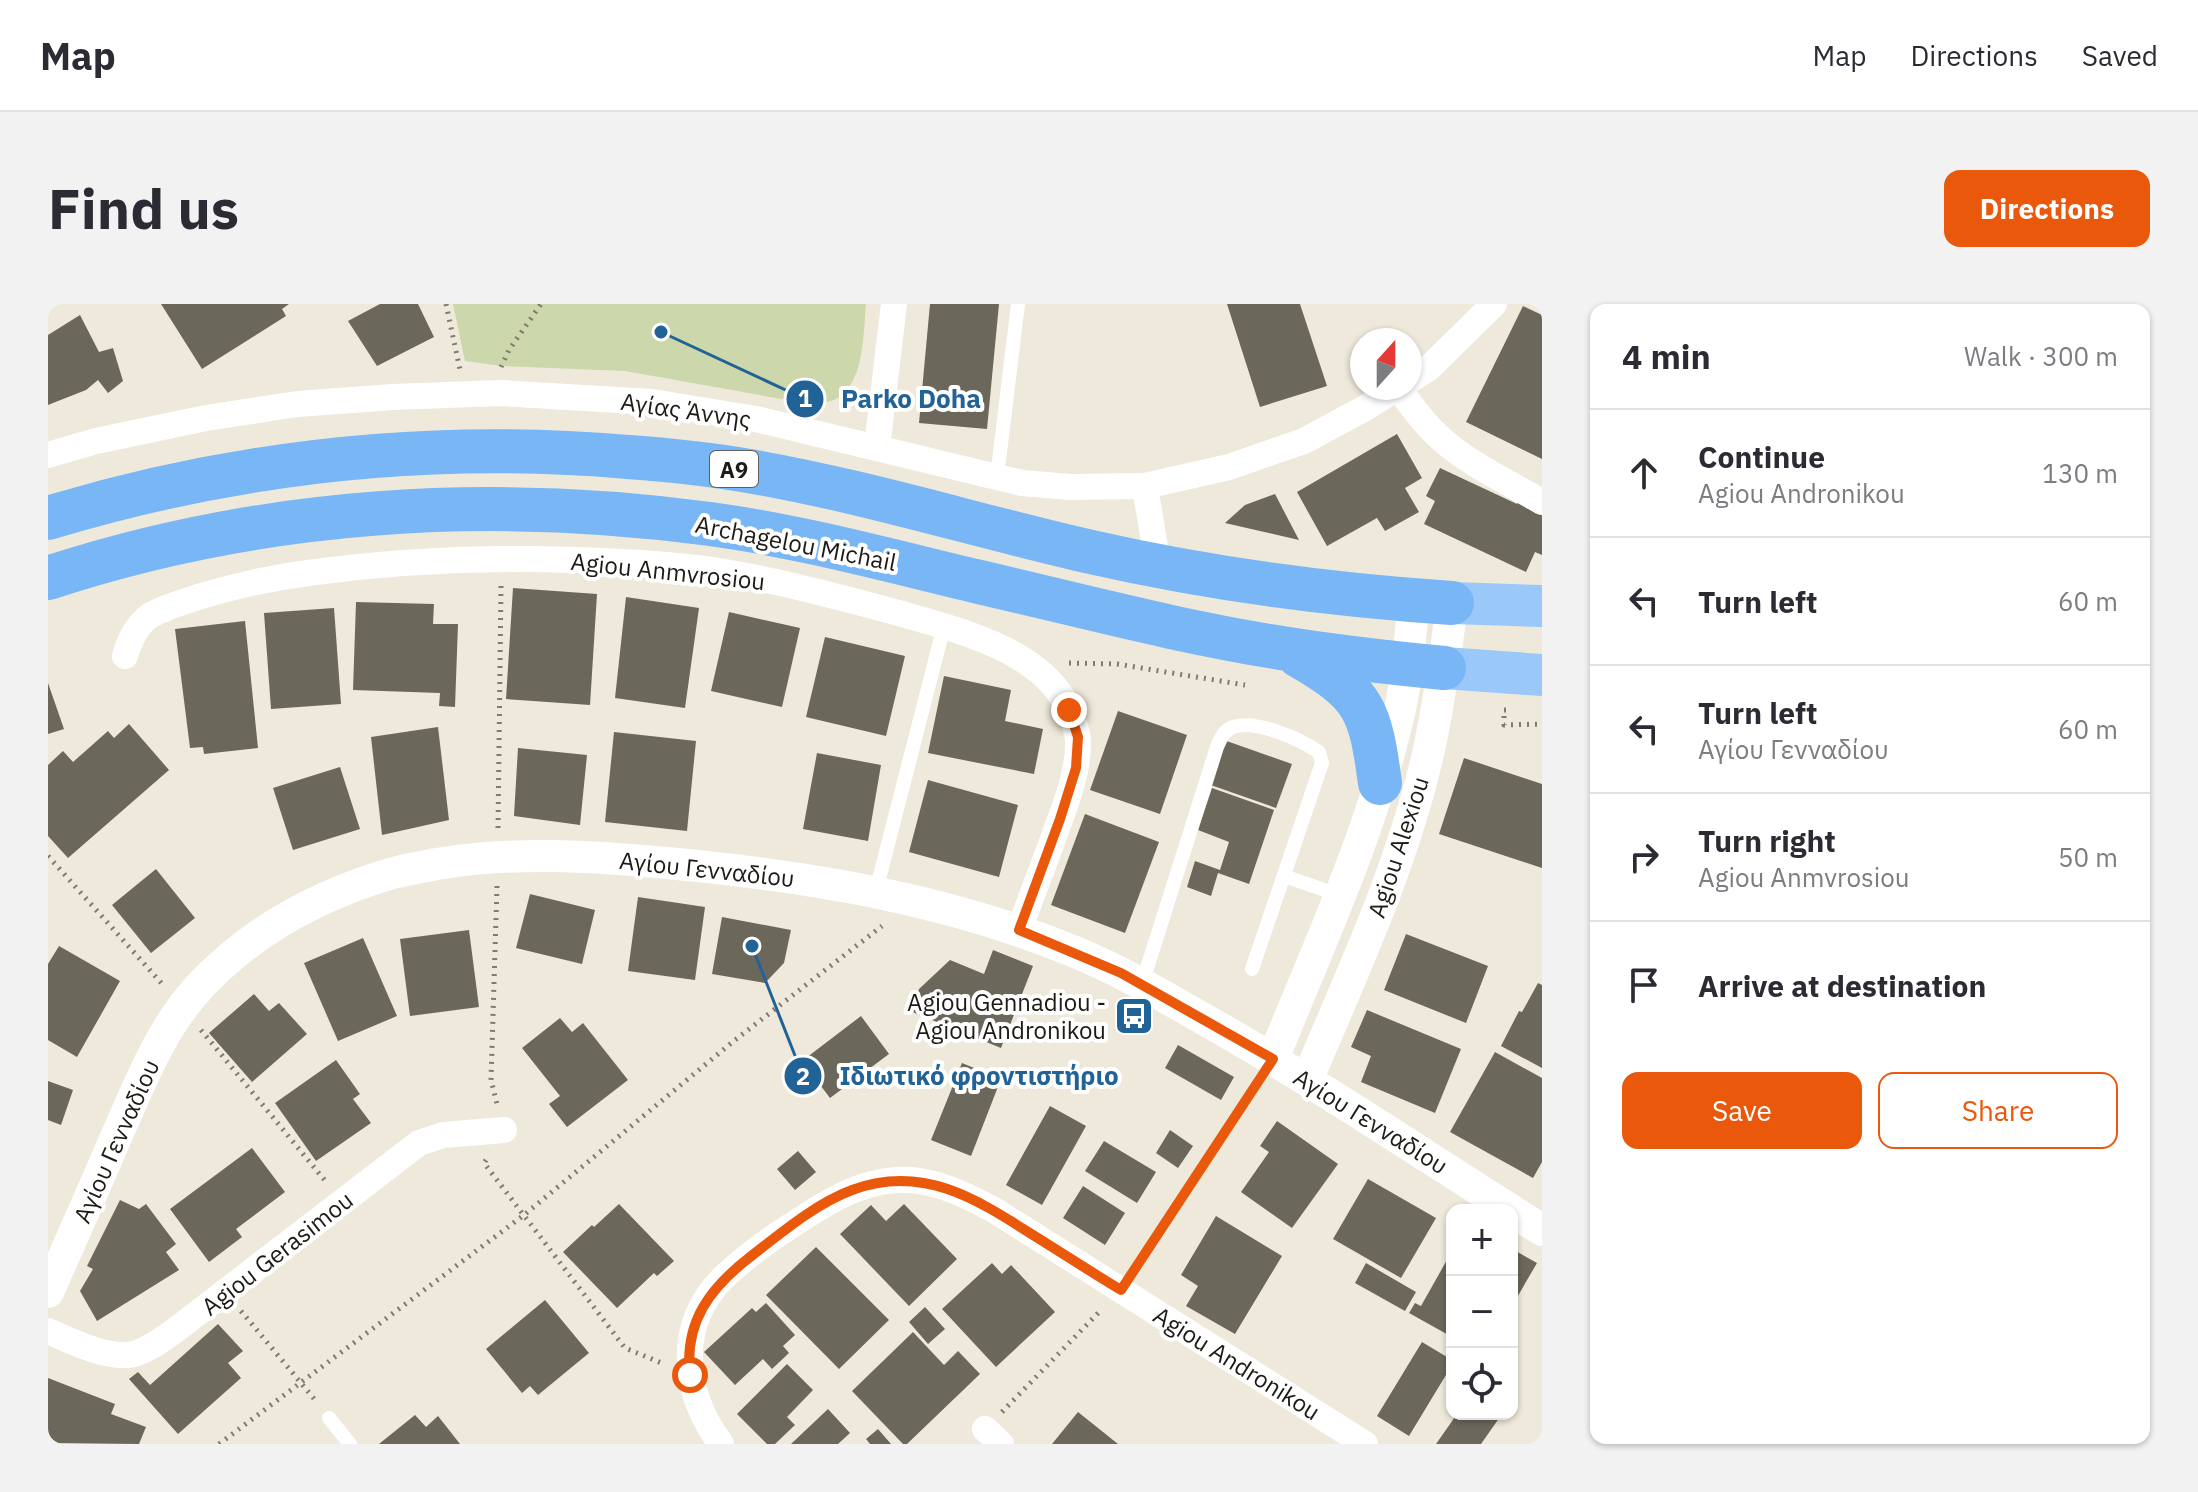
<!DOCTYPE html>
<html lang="en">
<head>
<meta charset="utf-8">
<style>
  body { margin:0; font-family:"IBM Plex Sans",sans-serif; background:#f2f2f3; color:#2b2b33 }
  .controls { position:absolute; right:24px; bottom:24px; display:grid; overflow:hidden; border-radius:16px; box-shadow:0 2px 6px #0004 }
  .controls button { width:72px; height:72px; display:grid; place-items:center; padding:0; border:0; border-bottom:2px solid #e1e1e2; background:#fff; color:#2b2b33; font:40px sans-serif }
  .compass { position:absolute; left:1302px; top:24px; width:72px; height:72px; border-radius:50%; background:#fff; box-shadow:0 2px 6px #0004; rotate:21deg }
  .stop { position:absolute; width:24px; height:24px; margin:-18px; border:6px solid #ea580c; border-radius:50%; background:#fff }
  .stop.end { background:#ea580c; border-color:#fff; box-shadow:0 2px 8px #0008 }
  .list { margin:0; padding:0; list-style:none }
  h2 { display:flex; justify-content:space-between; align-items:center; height:104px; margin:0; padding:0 32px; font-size:34px }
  h2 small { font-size:26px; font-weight:400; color:#7c7c81 }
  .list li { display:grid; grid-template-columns:52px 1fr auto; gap:24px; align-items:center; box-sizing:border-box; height:128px; padding:0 32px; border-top:2px solid #e1e1e2 }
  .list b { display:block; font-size:30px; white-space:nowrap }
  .list p { margin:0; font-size:26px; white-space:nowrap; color:#7c7c81 }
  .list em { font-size:26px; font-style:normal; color:#7c7c81 }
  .actions { display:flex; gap:16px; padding:24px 32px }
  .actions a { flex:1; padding:18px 0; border:2px solid #ea580c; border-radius:16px; text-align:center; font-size:28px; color:#ea580c }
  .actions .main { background:#ea580c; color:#fff }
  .icon { flex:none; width:44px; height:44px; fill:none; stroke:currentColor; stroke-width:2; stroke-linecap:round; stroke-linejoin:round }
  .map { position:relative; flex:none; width:1494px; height:1140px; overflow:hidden; border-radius:16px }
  header { display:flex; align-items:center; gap:48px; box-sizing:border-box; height:112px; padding:0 40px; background:#fff; border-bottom:2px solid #e1e1e2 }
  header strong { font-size:38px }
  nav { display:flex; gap:44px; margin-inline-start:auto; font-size:28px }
  .intro { display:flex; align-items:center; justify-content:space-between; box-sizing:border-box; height:192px; padding:0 48px }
  h1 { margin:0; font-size:56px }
  .button { padding:20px 36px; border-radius:16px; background:#ea580c; color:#fff; font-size:28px; font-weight:700 }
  main { display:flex; gap:48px; padding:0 48px }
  aside { flex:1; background:#fff; border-radius:16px; box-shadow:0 2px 6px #0004 }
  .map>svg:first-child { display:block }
  .green { fill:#ccd7ab }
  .building { fill:#6c675b }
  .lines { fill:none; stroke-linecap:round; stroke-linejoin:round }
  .path { stroke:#7f7b72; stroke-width:5; stroke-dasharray:2 6; stroke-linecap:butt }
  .service { stroke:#fff; stroke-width:14 }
  .minor { stroke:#fff; stroke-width:26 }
  .tertiary { stroke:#fff; stroke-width:32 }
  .primary { stroke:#9ac8f8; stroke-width:42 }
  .trunk { stroke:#78b6f6; stroke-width:44 }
  .route { stroke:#ea580c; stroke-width:10 }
  .labels { text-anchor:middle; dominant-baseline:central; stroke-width:8; stroke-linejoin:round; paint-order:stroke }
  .shield { fill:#fff; stroke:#615f5c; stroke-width:2 }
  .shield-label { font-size:22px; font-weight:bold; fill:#1d1b16 }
  .street-label { font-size:24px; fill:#1d1b16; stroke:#fff }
  .poi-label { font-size:24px; fill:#1d1b16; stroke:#fff; text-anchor:end }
  .leader { fill:none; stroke:#216297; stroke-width:3 }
  .callout-dot { fill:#216297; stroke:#fff; stroke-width:3 }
  .mark-label { font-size:24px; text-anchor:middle; font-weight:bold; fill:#fff }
  .callout-label { font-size:26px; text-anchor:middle; font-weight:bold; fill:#216297; stroke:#fff; stroke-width:8; stroke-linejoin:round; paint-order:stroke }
</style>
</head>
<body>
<header>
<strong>Map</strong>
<nav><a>Map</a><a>Directions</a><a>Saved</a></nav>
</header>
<div class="intro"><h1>Find us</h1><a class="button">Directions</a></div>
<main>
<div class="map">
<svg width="1494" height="1140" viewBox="0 0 1494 1140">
  <rect width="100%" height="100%" fill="#efe9db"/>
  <path class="green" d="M405 0H818C815 29 817 82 786 96 780 98 773 99 767 101L577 67 454 62 417 57Z"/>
  <path class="building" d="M113 0H241L234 5 238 12 154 65Z
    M332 0H370L386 33 329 62 300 17Z
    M882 0H951L939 125 871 119Z
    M1179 0H1252L1279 82 1212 103Z
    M1475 2 1494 11V155L1418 118Z
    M32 11 51 48 65 44 75 77 60 89 50 76 38 86 0 101V31Z
    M1349 130 1374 174 1357 184 1371 208 1337 227 1329 214 1279 242 1249 188Z
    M1392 164 1469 200 1470 197 1494 209V251L1487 248 1478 268 1376 220 1387 197 1378 192Z
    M1227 190 1251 236 1177 219 1197 201Z
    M465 284 549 290 542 401 458 395Z
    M578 293 651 304 637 404 567 394Z
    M308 298 386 300 385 320H410L407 403 391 402 392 389 305 386Z
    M286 304 293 400 223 405 216 309Z
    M681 308 752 324 734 403 663 387Z
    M197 317 210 444 156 450 155 443 142 444 127 325Z
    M777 333 857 352 838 432 758 413Z
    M896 372 963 386 957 417 995 425 986 470 880 449Z
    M0 379 16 425 0 430Z
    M1070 407 1139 431 1112 510 1042 486Z
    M81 420 121 466 20 554 0 532V461L15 447 25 458 60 427 66 434Z
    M390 423 401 516 334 531 323 433Z
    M566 428 648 437 639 527 557 518Z
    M1173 435 1244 460 1228 504 1157 479Z
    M470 444 539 451 532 521 466 512Z
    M769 449 833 461 820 537 755 525Z
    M1416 454 1494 480V564L1391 530Z
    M292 463 312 525 245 546 225 484Z
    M880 476 970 501 951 573 861 548Z
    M1164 484 1226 506 1201 580 1170 569 1163 592 1139 583 1147 557 1172 566 1181 538 1150 526Z
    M1037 510 1111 538 1077 629 1003 601Z
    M108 565 147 614 103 649 64 601Z
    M482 590 547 606 534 660 468 644Z
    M590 593 657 603 647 676 580 667Z
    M674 613 743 626 736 659 717 679 664 670Z
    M421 626 431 703 362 712 352 635Z
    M1358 630 1440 662 1418 719 1336 686Z
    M315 634 349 712 290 737 256 659Z
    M11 642 72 677 29 753 0 736V660Z
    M945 646 985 662 953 744 862 707 871 685 902 656 936 670Z
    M1490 679 1494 681V764L1453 742 1471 707 1474 708Z
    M206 690 221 707 231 699 259 730 204 778 161 729Z
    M1319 706 1413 745 1387 809 1313 778 1323 752 1303 743Z
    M813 712 841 750 782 794 754 757Z
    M512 714 524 728 535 719 580 776 519 823 501 800 512 792 474 744Z
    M1130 741 1186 773 1173 796 1117 764Z
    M1447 748 1494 774V858L1485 874 1402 828Z
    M288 756 312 790 305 795 323 819 268 857 227 799Z
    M914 759 953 775 923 852 883 836Z
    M0 777 25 786 13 821 0 816Z
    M1002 802 1038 822 994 901 958 881Z
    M1229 817 1290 860 1244 924 1193 888 1221 848 1212 842Z
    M1122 826 1145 842 1130 864 1108 849Z
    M1056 837 1108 868 1089 899 1037 867Z
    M204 844 237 888 188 925 194 933 161 958 122 905Z
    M750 847 768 868 747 886 729 865Z
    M1320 875 1388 914 1353 974 1285 935Z
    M1035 882 1077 909 1057 941 1015 914Z
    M72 896 91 905 98 900 128 940 118 948 131 966 49 1017 32 987 45 965 39 962Z
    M571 900 626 957 609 972 606 969 569 1004 515 948 544 921 546 923Z
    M856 900 909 955 861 1002 792 930 823 901 838 917Z
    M1168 912 1234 952 1187 1030 1138 1002 1150 982 1133 971Z
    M768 943 841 1016 791 1065 718 991Z
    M1464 945 1489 959 1464 1002Z
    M1404 947V1033L1361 1009 1367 999 1373 1002Z
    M944 959 954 970 963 961 1007 1008 948 1063 894 1005Z
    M1318 959 1368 988 1357 1007 1307 979Z
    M497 996 541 1049 490 1091 482 1082 474 1089 438 1045Z
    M718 999 747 1031 735 1042 741 1049 724 1065 715 1055 687 1081 656 1048 704 1004 708 1008Z
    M877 1003 897 1025 880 1040 861 1018Z
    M170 1020 195 1047 180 1059 193 1074 130 1130 81 1075 90 1068 102 1081Z
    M865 1028 896 1061 910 1047 932 1070 859 1140H855L804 1087Z
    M1374 1038 1404 1056V1061L1361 1132 1329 1112Z
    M739 1060 765 1086 739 1113 747 1121 727 1140H719L689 1110Z
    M0 1074 67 1100 63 1110 98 1123 91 1140 0 1139Z
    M780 1105 802 1129 790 1140H743Z
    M1030 1108 1070 1140H1004Z
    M1409 1110H1454L1433 1140H1388Z
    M367 1111 378 1123 390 1112 412 1140H331Z
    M830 1125 843 1140H822L818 1135Z"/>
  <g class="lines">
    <path class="path" d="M398 0 412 66
      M453 63 461 46 493 0
      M1021 359 1069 360 1197 381
      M1458 406H1456V421L1494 420
      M450 524 453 282
      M0 552 116 682
      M449 582 443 776 449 800
      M153 726 279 879
      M438 856 436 859 577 1044 616 1060
      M1087 964 1209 779
      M193 1007 268 1097
      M954 1108 1053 1006
      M171 1140 476 911 687 736 834 622"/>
    <path class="service" d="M949 173 970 0
      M1236 572 1291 591
      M828 587 896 322
      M1094 680 1169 443C1172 435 1176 426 1185 423 1207 415 1252 435 1271 448L1274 459 1204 665
      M281 1114 302 1140"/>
    <path class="minor" d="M1362 76 1380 65 1446 0
      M1350 84C1363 101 1375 119 1391 133 1420 160 1460 178 1494 198
      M829 143 846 0
      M0 151 48 137 158 114 249 100 345 93 453 89 604 98 708 115 974 179 1022 183 1097 182 1181 163 1256 137 1319 103 1349 84
      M1097 182 1110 262
      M77 352C82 336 88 321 103 311 117 303 135 298 150 293 186 282 222 274 260 269 348 257 438 253 528 256 577 258 628 260 677 268 735 278 791 293 847 308 906 325 995 345 1021 406 1025 415 1029 427 1030 436 1031 471 1015 506 1004 538 993 568 982 597 971 626
      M0 1027C23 1037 60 1056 86 1050 101 1046 113 1036 125 1028L371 839 395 831 456 826
      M937 1125 953 1140
      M673 1140C635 1089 627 1021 676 973 696 954 725 933 749 918 779 898 811 878 849 876 884 874 916 890 946 906L1317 1140"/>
    <path class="tertiary" d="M1225 755C1271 640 1325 526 1352 405 1360 370 1362 333 1366 296
      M1259 776C1304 670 1354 563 1380 450 1391 400 1398 349 1404 299
      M1464 907 1494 926
      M0 988C23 936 46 885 68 833 92 780 113 722 155 679 207 625 273 590 345 569 359 565 374 563 389 560 466 547 542 552 619 559 758 572 897 594 1027 648 1076 668 1122 696 1168 722 1269 780 1365 844 1463 906"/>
    <path class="primary" d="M1404 299 1494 302
      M1396 364 1494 371"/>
    <path class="trunk" d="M0 214C189 157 384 136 580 153 621 156 661 160 701 167 817 187 929 222 1043 248 1162 275 1283 291 1404 299
      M0 274C213 204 440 190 662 220 751 232 839 256 927 277 1031 301 1135 329 1240 345 1292 353 1344 359 1396 364
      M1251 352C1317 390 1322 405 1332 479"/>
  </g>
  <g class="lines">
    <path class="route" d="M642 1071C636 1018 662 984 702 953 733 929 767 900 804 886 874 860 927 894 985 931 1014 949 1043 968 1073 986L1225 755 1073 669 971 626 1012 515 1028 464 1030 433 1021 406"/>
  </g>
  <defs>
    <g id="bus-square" transform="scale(2)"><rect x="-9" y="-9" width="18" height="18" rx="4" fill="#216297" stroke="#fff"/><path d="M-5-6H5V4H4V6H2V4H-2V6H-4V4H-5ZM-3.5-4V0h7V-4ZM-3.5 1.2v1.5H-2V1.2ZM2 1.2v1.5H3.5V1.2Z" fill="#fff"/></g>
  </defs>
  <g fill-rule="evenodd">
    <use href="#bus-square" x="1086" y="712"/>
  </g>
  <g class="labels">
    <rect class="shield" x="662" y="147" width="48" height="36" rx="6"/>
    <g class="shield-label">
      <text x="686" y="165">A9</text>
    </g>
    <g class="street-label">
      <text transform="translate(638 106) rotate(8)">Αγίας Άννης</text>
      <text transform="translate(748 239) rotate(11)">Archagelou Michail</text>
      <text transform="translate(620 267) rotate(6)">Agiou Anmvrosiou</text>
      <text transform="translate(1350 543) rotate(-72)">Agiou Alexiou</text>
      <text transform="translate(659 565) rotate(6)">Αγίου Γενναδίου</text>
      <text transform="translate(1323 817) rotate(32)">Αγίου Γενναδίου</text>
      <text transform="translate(68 837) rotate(-66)">Αγίου Γενναδίου</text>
      <text transform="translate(229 949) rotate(-38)">Agiou Gerasimou</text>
      <text transform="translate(1189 1059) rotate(32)">Agiou Andronikou</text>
    </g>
    <g class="poi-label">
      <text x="1058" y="698">Agiou Gennadiou -<tspan x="1058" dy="28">Agiou Andronikou</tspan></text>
    </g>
  </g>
  <path class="leader" d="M613 28L757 95M704 642L755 772"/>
  <g class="callout-dot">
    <circle cx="613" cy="28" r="8"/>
    <circle cx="704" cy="642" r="8"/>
    <circle cx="757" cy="95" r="20"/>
    <circle cx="755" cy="772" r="20"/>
  </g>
  <g class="mark-label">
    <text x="757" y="103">1</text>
    <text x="755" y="781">2</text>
  </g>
  <g class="callout-label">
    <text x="863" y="104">Parko Doha</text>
    <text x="931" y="781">Ιδιωτικό φροντιστήριο</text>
  </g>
</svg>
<div class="controls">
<button>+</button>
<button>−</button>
<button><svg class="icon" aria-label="locate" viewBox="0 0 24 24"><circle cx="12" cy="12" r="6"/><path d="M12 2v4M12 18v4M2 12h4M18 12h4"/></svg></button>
</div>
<svg class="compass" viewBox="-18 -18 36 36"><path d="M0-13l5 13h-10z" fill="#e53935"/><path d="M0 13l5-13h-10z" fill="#7c7c81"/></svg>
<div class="stop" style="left:642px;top:1071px"></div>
<div class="stop end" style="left:1021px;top:406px"></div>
</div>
<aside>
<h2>4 min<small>Walk · 300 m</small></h2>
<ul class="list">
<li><svg class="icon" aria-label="ahead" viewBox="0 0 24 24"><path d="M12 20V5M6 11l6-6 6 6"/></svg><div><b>Continue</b><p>Agiou Andronikou</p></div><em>130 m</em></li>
<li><svg class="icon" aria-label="left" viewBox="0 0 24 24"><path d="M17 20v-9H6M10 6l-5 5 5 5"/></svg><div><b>Turn left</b></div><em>60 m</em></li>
<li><svg class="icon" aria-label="left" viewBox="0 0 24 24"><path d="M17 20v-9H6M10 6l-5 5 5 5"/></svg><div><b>Turn left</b><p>Αγίου Γενναδίου</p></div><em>60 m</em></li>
<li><svg class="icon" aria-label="right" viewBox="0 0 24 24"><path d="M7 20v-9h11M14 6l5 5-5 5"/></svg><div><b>Turn right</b><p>Agiou Anmvrosiou</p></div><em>50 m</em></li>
<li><svg class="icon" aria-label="arrive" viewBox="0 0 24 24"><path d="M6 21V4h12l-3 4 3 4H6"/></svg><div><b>Arrive at destination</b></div></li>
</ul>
<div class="actions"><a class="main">Save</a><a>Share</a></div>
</aside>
</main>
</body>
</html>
